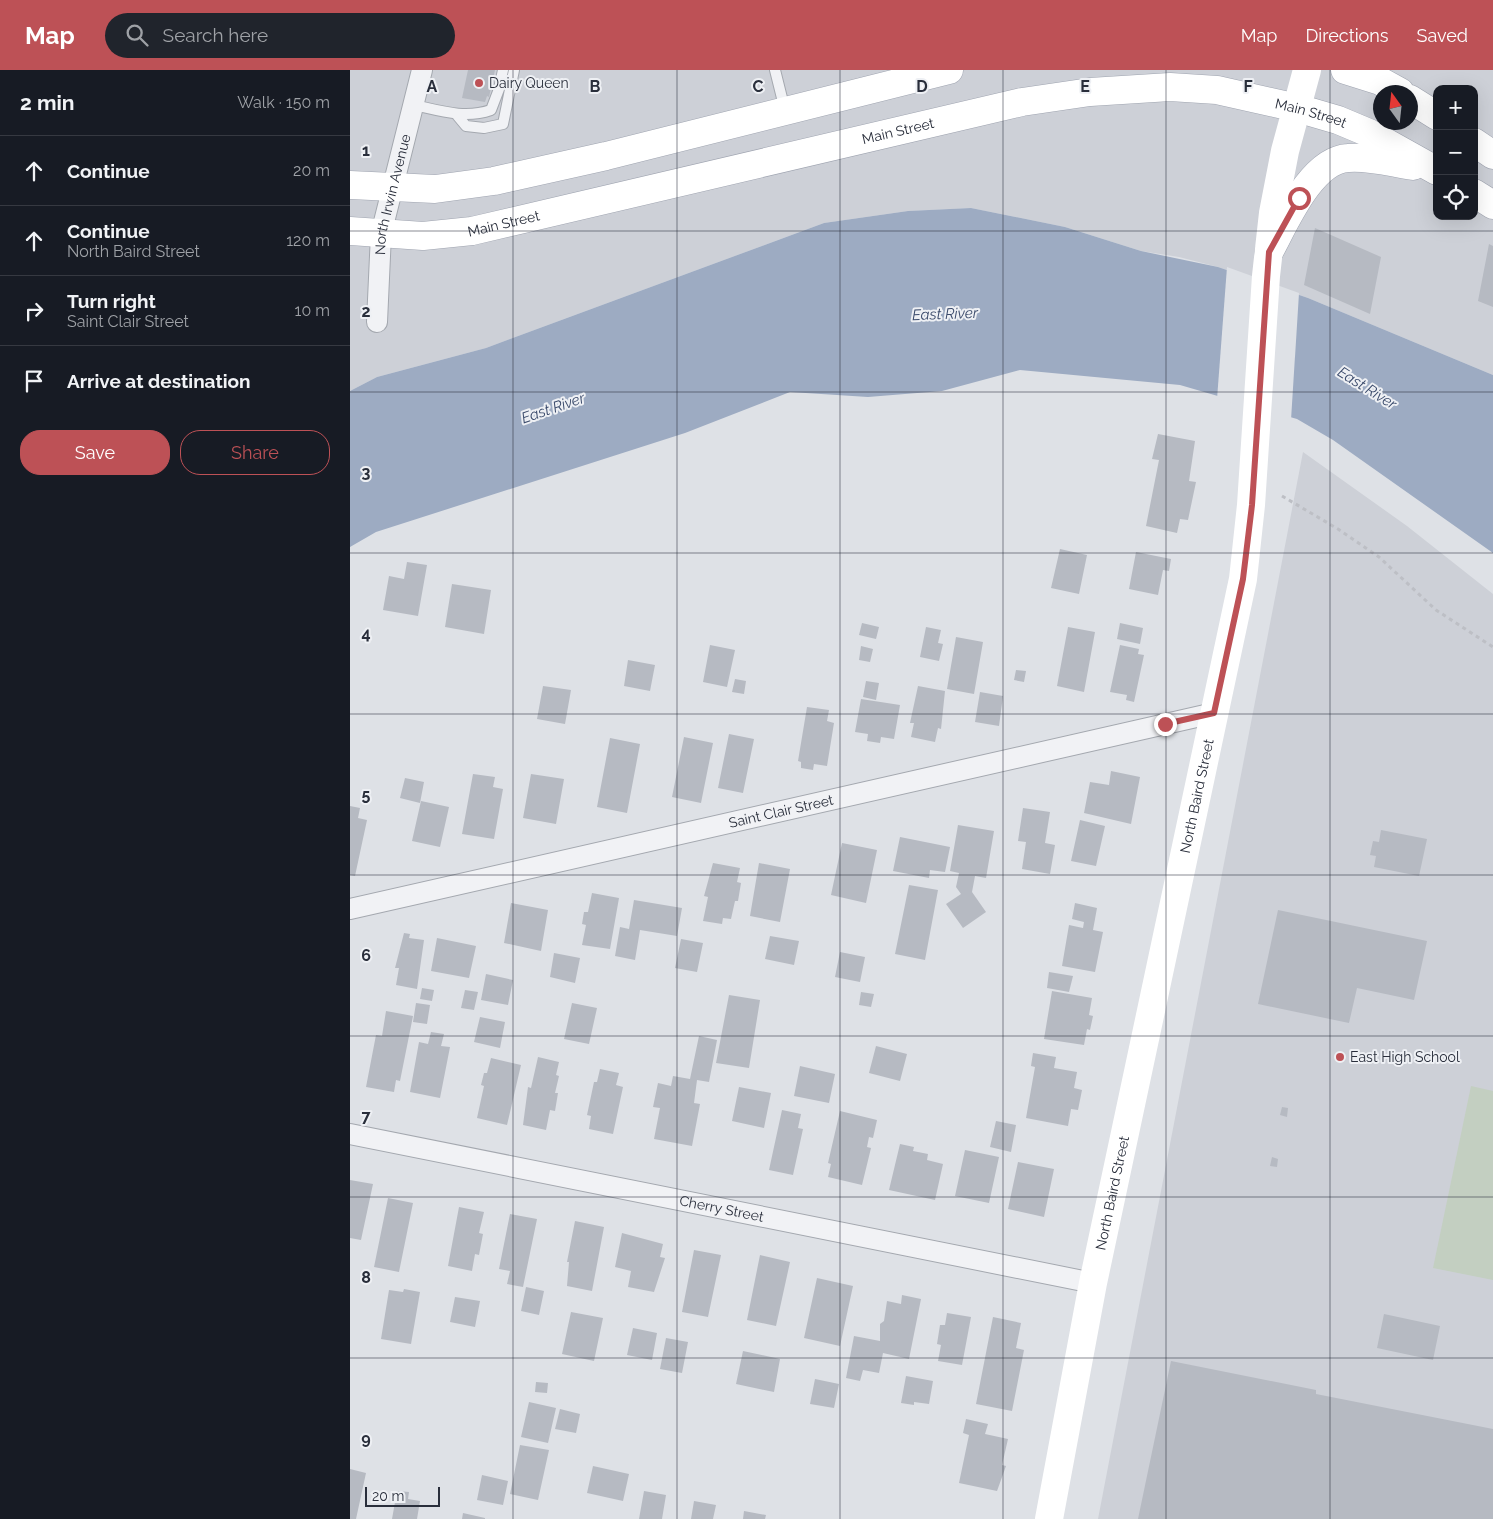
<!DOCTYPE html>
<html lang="en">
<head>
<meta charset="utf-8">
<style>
  body { margin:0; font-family:Raleway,sans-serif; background:#20242c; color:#f1f3f6 }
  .controls { position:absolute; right:15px; top:15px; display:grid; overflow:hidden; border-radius:10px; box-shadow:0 5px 20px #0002 }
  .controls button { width:45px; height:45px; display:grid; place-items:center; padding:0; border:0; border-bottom:1px solid #363941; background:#171b24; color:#f1f3f6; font:25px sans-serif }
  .compass { position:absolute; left:1023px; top:15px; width:45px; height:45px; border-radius:50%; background:#171b24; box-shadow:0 5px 20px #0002; rotate:345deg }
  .scale { position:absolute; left:15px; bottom:12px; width:75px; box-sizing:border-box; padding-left:5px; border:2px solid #292e3b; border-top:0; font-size:14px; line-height:18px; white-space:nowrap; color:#292e3b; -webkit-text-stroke:4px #eef0f4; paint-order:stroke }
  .stop { position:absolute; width:15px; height:15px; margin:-11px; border:4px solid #bd5156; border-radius:50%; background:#fff }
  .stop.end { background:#bd5156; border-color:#fff; box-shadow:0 1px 5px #0008 }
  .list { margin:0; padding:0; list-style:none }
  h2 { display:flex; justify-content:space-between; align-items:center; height:65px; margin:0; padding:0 20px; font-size:21px }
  h2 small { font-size:16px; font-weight:400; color:#9ea1a6 }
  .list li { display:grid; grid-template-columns:32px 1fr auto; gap:15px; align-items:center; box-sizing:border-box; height:70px; padding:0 20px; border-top:1px solid #363941 }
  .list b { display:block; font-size:19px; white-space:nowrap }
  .list p { margin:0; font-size:16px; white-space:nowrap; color:#9ea1a6 }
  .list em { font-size:16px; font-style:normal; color:#9ea1a6 }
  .actions { display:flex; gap:10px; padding:15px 20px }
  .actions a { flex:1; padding:11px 0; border:1px solid #bd5156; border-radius:20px; text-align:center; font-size:18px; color:#bd5156 }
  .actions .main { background:#bd5156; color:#fff }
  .icon { flex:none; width:28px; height:28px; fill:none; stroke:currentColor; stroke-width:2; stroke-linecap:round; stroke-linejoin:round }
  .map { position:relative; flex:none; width:1143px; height:1449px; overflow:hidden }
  header { display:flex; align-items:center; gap:30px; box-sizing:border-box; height:70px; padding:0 25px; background:#bd5156; color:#fff }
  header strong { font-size:24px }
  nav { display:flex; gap:28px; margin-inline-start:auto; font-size:18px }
  .search { width:350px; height:45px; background:#20242c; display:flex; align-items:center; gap:12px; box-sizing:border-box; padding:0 18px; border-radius:28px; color:#9ea1a6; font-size:19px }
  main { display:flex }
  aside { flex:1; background:#171b24 }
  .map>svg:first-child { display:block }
  .built { fill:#cdd0d7; fill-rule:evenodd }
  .green { fill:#c3cfc1 }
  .water { fill:#9dabc2 }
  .pier { fill:#dee1e6 }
  .building { fill:#b6bac2 }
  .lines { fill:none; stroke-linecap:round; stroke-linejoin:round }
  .lane-casing { stroke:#a4a8af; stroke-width:12 }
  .street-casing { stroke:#a4a8af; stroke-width:22 }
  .primary-casing { stroke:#9fa4b0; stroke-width:29 }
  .path { stroke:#bdbfc5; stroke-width:3; stroke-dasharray:4 4; stroke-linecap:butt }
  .lane { stroke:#f1f2f5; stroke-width:10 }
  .street { stroke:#f1f2f5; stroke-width:20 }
  .secondary { stroke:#fff; stroke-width:28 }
  .primary { stroke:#fff; stroke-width:28 }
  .route { stroke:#bd5156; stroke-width:6 }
  .grid { fill:none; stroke:#292e3b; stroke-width:1; stroke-opacity:0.55 }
  .poi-dot { fill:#bd5156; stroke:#eef0f4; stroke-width:2 }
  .labels { text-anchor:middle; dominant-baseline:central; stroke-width:4; stroke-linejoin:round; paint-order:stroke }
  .poi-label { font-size:14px; fill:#292e3b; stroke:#eef0f4; text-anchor:start }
  .street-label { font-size:14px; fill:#292e3b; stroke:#eef0f4 }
  .water-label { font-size:15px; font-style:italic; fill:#39496a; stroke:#eef0f4 }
  .grid-label { font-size:16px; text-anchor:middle; font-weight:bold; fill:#292e3b; stroke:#eef0f4; stroke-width:4; stroke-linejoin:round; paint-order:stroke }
</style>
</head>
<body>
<header>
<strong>Map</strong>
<div class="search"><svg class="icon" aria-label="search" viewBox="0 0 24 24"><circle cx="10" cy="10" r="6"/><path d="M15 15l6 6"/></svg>Search here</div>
<nav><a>Map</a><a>Directions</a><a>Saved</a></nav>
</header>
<main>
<aside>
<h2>2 min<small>Walk · 150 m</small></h2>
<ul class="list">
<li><svg class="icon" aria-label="ahead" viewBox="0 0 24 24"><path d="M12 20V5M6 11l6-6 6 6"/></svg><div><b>Continue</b></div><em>20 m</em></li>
<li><svg class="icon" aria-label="ahead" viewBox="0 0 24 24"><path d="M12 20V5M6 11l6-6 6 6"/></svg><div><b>Continue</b><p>North Baird Street</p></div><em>120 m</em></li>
<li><svg class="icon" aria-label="right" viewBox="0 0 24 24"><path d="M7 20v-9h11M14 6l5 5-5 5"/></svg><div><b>Turn right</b><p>Saint Clair Street</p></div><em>10 m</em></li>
<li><svg class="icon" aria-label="arrive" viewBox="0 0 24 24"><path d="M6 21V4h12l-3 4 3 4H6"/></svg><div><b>Arrive at destination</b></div></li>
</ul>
<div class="actions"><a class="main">Save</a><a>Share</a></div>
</aside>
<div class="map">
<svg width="1143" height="1449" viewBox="0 0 1143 1449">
  <rect width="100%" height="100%" fill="#dee1e6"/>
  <path class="built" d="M0 0H1143V305L958 228 868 197 829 187 791 181 715 157 621 138 558 141 474 153 136 278 27 307 0 321ZM1087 19H1124V146H1087ZM1030 22H1060V52H1030Z
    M953 382 1057 456 1143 524V1449H748Z"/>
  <path class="green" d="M1121 1016 1143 1021V1210L1083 1198Z"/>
  <path class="water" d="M621 138 715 157 791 181 868 197 958 228 1143 305V483L983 370 947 349 830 315 670 300 592 321 518 327 440 322 335 363 26 462 0 477V321L27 307 136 278 474 153 558 141Z"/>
  <path class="pier" d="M877 197 949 223 941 350 867 329Z"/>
  <path class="building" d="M118 0H145L139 27 137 26 135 32 112 28Z
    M965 158 1031 187 1020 244 954 215Z
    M1139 174 1143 176V237L1128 231Z
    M808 364 845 371 839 411 846 412 838 450 830 449 827 463 796 456 809 390 802 389Z
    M710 479 737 485 729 524 701 518Z
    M786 482 821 489 819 501 813 500 808 525 779 519Z
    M57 492 77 495 68 546 33 540 39 506 54 509Z
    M102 514 141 520 134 564 95 557Z
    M512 553 529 557 526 569 509 565Z
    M770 553 793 558 790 574 767 569Z
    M576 557 591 560 588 573 593 574 589 591 570 587Z
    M718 557 745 562 734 622 707 616Z
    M606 567 633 572 624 624 597 619Z
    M360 575 385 580 377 617 353 612Z
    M770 575 789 579 788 584 794 585 784 632 776 630 777 625 760 622Z
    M511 576 523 579 520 592 509 590Z
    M278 590 305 595 300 621 274 616Z
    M666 600 676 601 674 612 664 610Z
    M385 609 396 611 394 624 382 622Z
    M516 611 529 613 526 630 513 627Z
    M193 616 221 620 215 654 187 649Z
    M568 616 595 621 591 659 588 658 585 672 561 667 564 653H560Z
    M630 622 653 626 649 656 625 652Z
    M511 629 550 635 544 669 531 667 530 673 517 671 518 664 505 662Z
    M457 637 479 640 477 651 484 653 477 696 464 694 463 700 451 698V692L448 691Z
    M379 664 404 669 393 723 368 718Z
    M334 667 363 673 351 733 322 727Z
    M260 668 290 674 277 743 247 737Z
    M761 701 790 707 781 754 734 743 740 712 759 715Z
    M123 704 145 707 143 717 153 719 144 769 112 764Z
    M181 704 214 709 206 754 173 748Z
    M55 708 74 712 70 733 50 728Z
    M71 731 99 737 90 777 62 771Z
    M0 736 10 738 8 748 17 750 5 806 0 805Z
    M673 738 700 742 695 773 705 775 700 804 672 799 676 772 668 771Z
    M730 750 755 756 746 796 721 791Z
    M608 755 644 761 636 808 625 806 622 822 636 842 613 858 596 834 611 824 606 817 609 803 600 801Z
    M1031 760 1077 769 1069 806 1024 797 1026 786 1020 785 1023 771 1029 772Z
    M550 767 600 777 595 802 580 800 579 808 543 801Z
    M492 773 527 780 516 833 481 825Z
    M363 793 390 798 387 812 391 813 388 831H385L381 849 373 848 372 854 353 851 358 827 354 826Z
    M409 793 440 799 430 852 400 846Z
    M559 815 588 820 575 890 545 884Z
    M242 823 269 828 260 879 232 875 236 855 232 854 234 842H238Z
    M284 830 332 838 327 866 290 860 285 890 265 886 270 857 279 859Z
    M161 833 198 840 191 881 154 873Z
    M725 833 747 838 743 860 753 862 745 902 712 896 719 855 733 858 734 852 722 849Z
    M928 840 1077 871 1064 930 1007 918 999 953 908 934Z
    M54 863 60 864 59 868 74 870 67 919 46 915 49 898H45Z
    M420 866 449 871 444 895 415 889Z
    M87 868 126 876 119 908 81 901Z
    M331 869 353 873 347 902 325 898Z
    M490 882 515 887 510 912 485 907Z
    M204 883 230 888 225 913 200 907Z
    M699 902 723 906 719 922 697 918Z
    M136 904 163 910 158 935 131 930Z
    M72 918 84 920 82 931 70 929Z
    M115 920 128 922 124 940 111 938Z
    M702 921 742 928 739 945 743 946 740 960 737 959 734 975 694 969Z
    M511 922 524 924 521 937 509 935Z
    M379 925 410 930 399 998 366 993Z
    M66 933 80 935 77 954 63 952Z
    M222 933 247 938 239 974 214 969Z
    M36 941 63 946 50 1011 46 1010 44 1022 16 1017 26 965 32 966Z
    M130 947 155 952 150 978 124 972Z
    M81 962 94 964 91 976 100 977 90 1028 60 1022 69 972 78 974Z
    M349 966 367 970 359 1012 347 1010 344 1033 350 1034 342 1076 304 1069 310 1038 303 1037 308 1013 321 1016 323 1006 340 1009Z
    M526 976 557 984 550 1011 519 1003Z
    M683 983 706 987 704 998 727 1002 724 1018 732 1020 728 1040 721 1039 718 1056 676 1048 685 997 681 996Z
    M188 987 209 992 206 1005 209 1006 205 1023H208L205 1041 200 1040 196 1060 173 1055 178 1017 181 1018Z
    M141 988 171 995 157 1055 127 1048 134 1016 131 1015 134 1003H137Z
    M450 996 485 1004 479 1033 444 1026Z
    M250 999 269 1003 266 1015 273 1017 263 1064 239 1059 241 1046 237 1045 244 1012H247Z
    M389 1017 421 1023 414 1058 382 1051Z
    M932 1037 938 1038 937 1047 930 1045Z
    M432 1040 451 1044 448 1058 453 1059 443 1105 419 1100Z
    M490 1041 527 1050 523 1068 519 1067 517 1077 521 1078 512 1115 478 1107 481 1094 478 1093Z
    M646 1051 666 1055 661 1082 640 1077Z
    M550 1074 564 1077 563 1081 578 1084 577 1090 593 1094 585 1130 539 1120Z
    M615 1080 649 1087 639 1133 605 1126Z
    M922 1087 928 1089 927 1097 920 1096Z
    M668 1092 704 1099 694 1147 658 1139Z
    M0 1110 23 1114 11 1170 0 1168Z
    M38 1128 63 1133 49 1202 24 1197Z
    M109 1137 134 1142 129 1163 133 1164 129 1185 125 1184 122 1201 98 1196Z
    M160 1144 187 1149 173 1217 157 1214 160 1201 149 1199Z
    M225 1151 254 1157 242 1221 217 1216 219 1192H217Z
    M272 1163 313 1174 310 1187 315 1188 304 1222 278 1217 281 1201 265 1197Z
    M344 1180 371 1185 358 1247 332 1242Z
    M410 1185 440 1192 426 1256 397 1250Z
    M467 1208 503 1216 490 1276 454 1268Z
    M176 1217 194 1221 189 1245 171 1241Z
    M54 1219 70 1222 61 1274 31 1269 39 1220 53 1222Z
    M552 1225 571 1229 559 1289 533 1283 529 1303 513 1300 510 1311 496 1308 504 1266 530 1271V1254L534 1251 537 1231 551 1234Z
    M105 1227 130 1231 125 1257 100 1252Z
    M221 1242 253 1248 244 1291 212 1284Z
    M597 1243 621 1247 612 1295 588 1291 591 1275 587 1274 590 1255H595Z
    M1034 1244 1090 1256 1083 1290 1027 1278Z
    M643 1247 671 1253 666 1278 674 1280 662 1341 626 1334Z
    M283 1258 307 1263 302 1290 277 1285Z
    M316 1268 338 1272 332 1303 310 1299Z
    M393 1281 430 1289 424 1322 386 1314Z
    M821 1291 966 1320V1324L1143 1359V1449H788Z
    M556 1306 583 1311 579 1334 564 1332V1335L551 1333Z
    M465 1309 489 1314 484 1338 460 1334Z
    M186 1312 198 1313 197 1323 185 1322Z
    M179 1332 206 1338 198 1373 171 1367Z
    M210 1339 230 1344 226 1363 205 1359Z
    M616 1349 638 1354 635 1364 658 1369 652 1395 656 1396 647 1421 609 1413 619 1365 613 1363Z
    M170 1375 199 1380 188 1430 160 1424Z
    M243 1396 279 1404 273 1431 237 1423Z
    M0 1399 16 1403 6 1449H0Z
    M132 1405 158 1411 153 1435 127 1430Z
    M47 1421 59 1422 58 1429 70 1431 67 1449H42Z
    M294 1421 316 1425 312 1449H289Z
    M344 1431 366 1435 363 1449H341Z
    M394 1441 416 1445 415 1449H393Z
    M113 1443 135 1448V1449H112Z"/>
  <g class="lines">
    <g class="lane-casing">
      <path id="lane" d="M425 0 435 40
        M64 35C91 41 115 49 141 40L149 19 153 0
        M106 44 116 56 134 58 153 54 164 0"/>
    </g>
    <g class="street-casing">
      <g id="street">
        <path id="s1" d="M27 252 31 164 72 0"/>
        <path id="s2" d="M0 839 864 643"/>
        <path id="s3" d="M0 1064 743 1213"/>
      </g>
    </g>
    <g class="primary-casing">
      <g id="primary">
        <path d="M995 0 1030 11 1050 22"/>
        <path d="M1060 29 1087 46"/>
        <path d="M1124 72 1143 85"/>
        <path d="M0 115 85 119 144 111 256 86 599 0"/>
        <path d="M1124 123 1143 135"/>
        <path id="s5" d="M0 161 73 166 122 161 672 32 740 22 820 17 867 20 947 38 988 50 1019 63 1087 101"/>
        <path d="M919 182C935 153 961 90 998 88 1019 86 1042 93 1063 96"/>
      </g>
    </g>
    <path class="path" d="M932 426 988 459 1029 487 1086 540 1143 577"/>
    <use href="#lane" class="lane"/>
    <use href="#street" class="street"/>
    <path class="secondary" id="s4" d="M699 1449 743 1213 893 509 901 435 916 206 923 143 935 81 957 0"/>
    <use href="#primary" class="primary"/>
  </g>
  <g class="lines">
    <path class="route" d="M815 654 864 643 893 509 902 435 919 182 949 128"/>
  </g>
  <path class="grid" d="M163 0V1449M327 0V1449M490 0V1449M653 0V1449M816 0V1449M980 0V1449M0 161H1143M0 322H1143M0 483H1143M0 644H1143M0 805H1143M0 966H1143M0 1127H1143M0 1288H1143"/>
  <g class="poi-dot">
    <circle cx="129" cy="13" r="5"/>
    <circle cx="990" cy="987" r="5"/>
  </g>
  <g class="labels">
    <g class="poi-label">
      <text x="139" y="13">Dairy Queen</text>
      <text x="1000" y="987">East High School</text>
    </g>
    <g class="street-label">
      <text stroke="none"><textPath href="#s5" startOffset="980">Main Street</textPath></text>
      <text stroke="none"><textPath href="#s5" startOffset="560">Main Street</textPath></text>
      <text stroke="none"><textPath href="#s1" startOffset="129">North Irwin Avenue</textPath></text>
      <text stroke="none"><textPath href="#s5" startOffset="155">Main Street</textPath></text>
      <text stroke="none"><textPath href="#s4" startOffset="738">North Baird Street</textPath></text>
      <text stroke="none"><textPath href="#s2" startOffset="442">Saint Clair Street</textPath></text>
      <text stroke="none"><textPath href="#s4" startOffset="332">North Baird Street</textPath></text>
      <text stroke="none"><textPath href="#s3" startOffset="379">Cherry Street</textPath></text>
    </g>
    <g class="water-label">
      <text transform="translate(595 244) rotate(-2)">East River</text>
      <text transform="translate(1017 318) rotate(32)">East River</text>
      <text transform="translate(203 338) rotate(-19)">East River</text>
    </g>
  </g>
  <g class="grid-label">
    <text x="82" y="22">A</text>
    <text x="245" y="22">B</text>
    <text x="408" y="22">C</text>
    <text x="572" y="22">D</text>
    <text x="735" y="22">E</text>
    <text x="898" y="22">F</text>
    <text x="16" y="86">1</text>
    <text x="16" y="247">2</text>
    <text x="16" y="408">3</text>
    <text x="16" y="569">4</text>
    <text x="16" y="730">5</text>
    <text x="16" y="891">6</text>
    <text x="16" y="1052">7</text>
    <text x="16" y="1213">8</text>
    <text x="16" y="1374">9</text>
  </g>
</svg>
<div class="controls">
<button>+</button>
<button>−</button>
<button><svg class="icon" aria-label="locate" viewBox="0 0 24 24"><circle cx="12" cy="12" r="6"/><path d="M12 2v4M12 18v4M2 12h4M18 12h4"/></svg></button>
</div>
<svg class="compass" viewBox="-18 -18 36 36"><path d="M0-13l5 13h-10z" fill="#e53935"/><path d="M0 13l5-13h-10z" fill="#9ea1a6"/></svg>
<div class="scale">20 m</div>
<div class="stop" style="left:949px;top:128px"></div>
<div class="stop end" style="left:815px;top:654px"></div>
</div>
</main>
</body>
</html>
